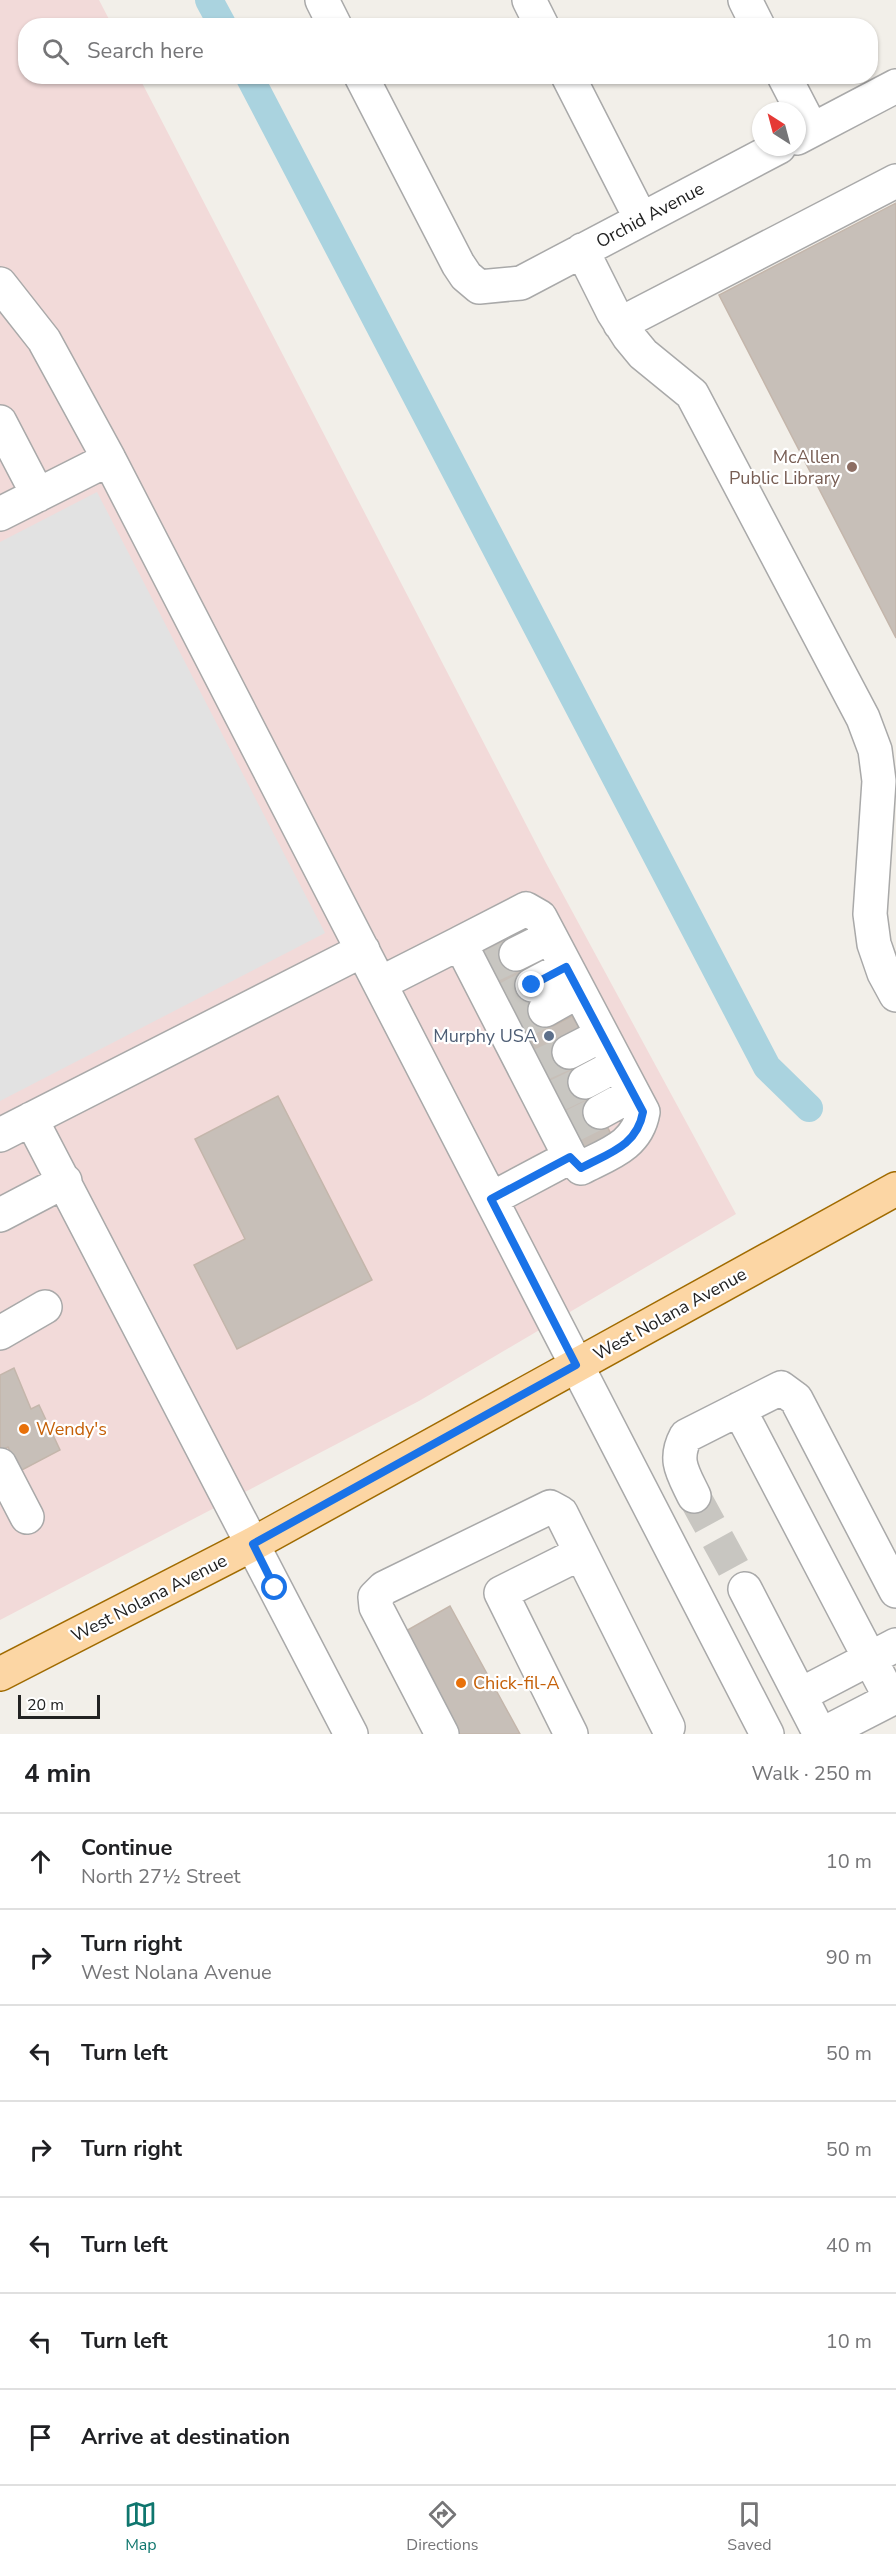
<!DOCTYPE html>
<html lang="en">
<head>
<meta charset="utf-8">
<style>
  body { margin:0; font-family:"Nunito Sans",sans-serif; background:#f6f6f6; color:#202124 }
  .compass { position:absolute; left:752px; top:102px; width:54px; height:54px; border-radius:50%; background:#fff; box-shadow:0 2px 4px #0004; rotate:324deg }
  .scale { position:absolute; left:18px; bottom:15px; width:82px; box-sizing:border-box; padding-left:6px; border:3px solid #222; border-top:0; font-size:16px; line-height:21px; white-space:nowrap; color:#222; -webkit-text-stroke:4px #fff; paint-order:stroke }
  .stop { position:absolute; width:18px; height:18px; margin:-14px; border:4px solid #1a73e8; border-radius:50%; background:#fff }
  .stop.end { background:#1a73e8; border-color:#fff; box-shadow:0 2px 6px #0008 }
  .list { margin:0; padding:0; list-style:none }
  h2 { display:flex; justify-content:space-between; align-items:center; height:78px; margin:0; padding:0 24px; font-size:26px }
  h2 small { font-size:20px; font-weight:400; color:#757577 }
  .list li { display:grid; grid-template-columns:39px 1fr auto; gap:18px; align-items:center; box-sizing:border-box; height:96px; padding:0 24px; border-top:2px solid #e0e0e0 }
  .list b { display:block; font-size:22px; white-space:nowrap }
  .list p { margin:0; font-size:20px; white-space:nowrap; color:#757577 }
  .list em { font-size:20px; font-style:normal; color:#757577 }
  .icon { flex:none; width:33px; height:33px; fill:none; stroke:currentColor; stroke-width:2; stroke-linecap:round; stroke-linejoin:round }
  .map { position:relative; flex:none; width:896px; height:1734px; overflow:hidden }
  .search { position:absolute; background:#fff; box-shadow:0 2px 4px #0004; left:18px; right:18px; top:18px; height:66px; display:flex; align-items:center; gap:15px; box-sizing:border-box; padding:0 21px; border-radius:24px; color:#757577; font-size:22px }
  .sheet { height:750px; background:#fff }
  nav { display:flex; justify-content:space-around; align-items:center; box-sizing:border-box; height:84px; border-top:2px solid #e0e0e0; background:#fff; font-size:16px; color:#757577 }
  nav a { display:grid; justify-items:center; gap:3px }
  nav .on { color:#0f766e }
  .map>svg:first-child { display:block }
  .commercial { fill:#f2dad9 }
  .parking { fill:#e2e2e2 }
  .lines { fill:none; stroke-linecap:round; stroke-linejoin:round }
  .canal { stroke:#aad3df; stroke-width:28 }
  .building { fill:#c7bfb8; stroke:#c4b6ab; stroke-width:1.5 }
  .minor-tunnel { stroke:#c8c6c1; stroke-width:33; stroke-dasharray:33 16; stroke-linecap:butt }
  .minor-casing { stroke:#a9a9a9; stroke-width:36 }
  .major-casing { stroke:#a06b00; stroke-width:36 }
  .minor { stroke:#fff; stroke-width:33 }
  .major { stroke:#fcd6a4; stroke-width:33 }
  .route { stroke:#1a73e8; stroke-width:8 }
  .education-dot { fill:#8d6e63; stroke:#fff; stroke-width:2 }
  .service-dot { fill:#5c6f8a; stroke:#fff; stroke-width:2 }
  .food-dot { fill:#e8710a; stroke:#fff; stroke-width:2 }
  .labels { text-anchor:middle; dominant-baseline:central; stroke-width:4.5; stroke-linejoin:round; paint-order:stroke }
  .street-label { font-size:18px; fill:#222; stroke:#fff }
  .education-label { font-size:18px; fill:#785e54; stroke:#fff; text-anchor:end }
  .service-label { font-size:18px; fill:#4e5e75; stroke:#fff; text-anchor:end }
  .food-label { font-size:18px; fill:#c56008; stroke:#fff; text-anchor:start }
</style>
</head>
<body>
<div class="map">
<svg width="896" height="1734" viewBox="0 0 896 1734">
  <rect width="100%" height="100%" fill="#f2efe9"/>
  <path class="commercial" d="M0 0H99L112 25 26 26V76L139 77 546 863 736 1214 419 1401 0 1620Z"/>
  <path class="parking" d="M97 492 325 933 0 1101V542Z"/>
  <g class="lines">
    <path class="canal" d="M209 0 223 26
      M249 76 767 1067 809 1108"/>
  </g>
  <path class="building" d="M896 203V638L719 295Z
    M503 928 553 1026 572 1016 581 1031 563 1041 612 1136 584 1150 476 942Z
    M278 1096 372 1280 237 1349 194 1265 245 1239 195 1139Z
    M14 1368 31 1409 39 1405 60 1450 20 1471 8 1447 2 1450 0 1446V1375Z
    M450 1606 520 1734H456L404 1632Z"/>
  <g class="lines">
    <path class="minor-tunnel" d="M489 967 516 954
      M506 999 532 985
      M519 1024 545 1010
      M540 1065 569 1052
      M556 1096 585 1082
      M572 1126 600 1112
      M694 1496 745 1589"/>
    <g class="minor-casing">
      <path id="minor" d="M322 0 335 26
        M529 0 542 26
        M745 0 758 26
        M361 76 458 264 466 276 479 287 521 283 779 147
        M568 76 641 219
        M784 76 812 130
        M797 138 896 86
        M582 250 613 312 629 337 643 354 692 394 863 718 875 750 879 781 870 914 874 944 884 973 896 995
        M0 284 44 340 109 459 767 1734
        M620 324 896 181
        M0 422 38 495
        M0 514 109 459
        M460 943 526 909 540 917 643 1112C637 1146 608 1154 581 1168L570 1157
        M516 954 550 937
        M381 983 460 943 570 1157 491 1199
        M532 985 566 967
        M545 1010 579 991
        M569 1052 602 1035
        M585 1082 617 1065
        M600 1112 633 1094
        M31 1119 351 1734
        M0 1135 363 950
        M0 1215 65 1181
        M0 1333 45 1307
        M739 1409 891 1699 823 1734
        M0 1465 27 1517
        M694 1496C683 1473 673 1460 686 1436L781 1388 796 1399 896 1591
        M745 1589 820 1734
        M800 1695 896 1645
        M442 1734 376 1607 375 1597 384 1588 550 1507 561 1513 581 1553
        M571 1734 501 1593 581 1553 668 1727"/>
    </g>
    <g class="major-casing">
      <path id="major" d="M0 1674 253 1544 896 1189"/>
    </g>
    <use href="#minor" class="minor"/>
    <use href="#major" class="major"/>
  </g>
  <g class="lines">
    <path class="route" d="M275 1588 253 1544 576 1365 491 1199 570 1157 581 1168C609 1153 637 1146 643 1112L566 967 532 985"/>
  </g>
  <circle class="education-dot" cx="852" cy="467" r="6"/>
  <circle class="service-dot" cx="549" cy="1036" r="6"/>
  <g class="food-dot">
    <circle cx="24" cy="1429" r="6"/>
    <circle cx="461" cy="1683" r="6"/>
  </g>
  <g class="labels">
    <g class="street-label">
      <text transform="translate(650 215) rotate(-28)">Orchid Avenue</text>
      <text transform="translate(670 1314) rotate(-29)">West Nolana Avenue</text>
      <text transform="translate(149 1598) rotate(-27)">West Nolana Avenue</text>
    </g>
    <g class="education-label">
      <text x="840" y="457">McAllen<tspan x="840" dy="21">Public Library</tspan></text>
    </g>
    <g class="service-label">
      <text x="537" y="1036">Murphy USA</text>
    </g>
    <g class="food-label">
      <text x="36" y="1429">Wendy's</text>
      <text x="473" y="1683">Chick-fil-A</text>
    </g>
  </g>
</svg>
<svg class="compass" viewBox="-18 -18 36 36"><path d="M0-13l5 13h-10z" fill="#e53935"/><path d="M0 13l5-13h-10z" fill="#757577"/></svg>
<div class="scale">20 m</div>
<div class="stop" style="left:275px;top:1588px"></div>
<div class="stop end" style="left:532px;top:985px"></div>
<div class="search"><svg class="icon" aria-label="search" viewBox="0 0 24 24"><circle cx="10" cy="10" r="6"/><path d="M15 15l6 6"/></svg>Search here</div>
</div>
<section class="sheet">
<h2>4 min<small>Walk · 250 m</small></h2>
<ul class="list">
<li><svg class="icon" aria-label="ahead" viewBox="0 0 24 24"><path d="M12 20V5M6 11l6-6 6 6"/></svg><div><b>Continue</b><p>North 27½ Street</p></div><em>10 m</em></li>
<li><svg class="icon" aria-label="right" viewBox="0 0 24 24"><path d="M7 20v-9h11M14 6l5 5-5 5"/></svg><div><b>Turn right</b><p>West Nolana Avenue</p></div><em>90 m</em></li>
<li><svg class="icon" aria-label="left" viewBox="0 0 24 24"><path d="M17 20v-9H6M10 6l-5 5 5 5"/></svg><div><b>Turn left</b></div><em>50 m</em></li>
<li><svg class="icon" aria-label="right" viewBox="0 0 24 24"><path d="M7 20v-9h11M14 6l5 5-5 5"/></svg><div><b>Turn right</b></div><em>50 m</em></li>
<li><svg class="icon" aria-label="left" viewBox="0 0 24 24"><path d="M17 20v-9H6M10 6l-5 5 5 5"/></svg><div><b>Turn left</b></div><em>40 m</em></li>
<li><svg class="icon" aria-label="left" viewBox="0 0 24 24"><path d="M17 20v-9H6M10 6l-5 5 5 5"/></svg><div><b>Turn left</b></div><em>10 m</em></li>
<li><svg class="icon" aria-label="arrive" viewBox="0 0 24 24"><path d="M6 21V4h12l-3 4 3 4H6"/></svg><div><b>Arrive at destination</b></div></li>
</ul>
</section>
<nav>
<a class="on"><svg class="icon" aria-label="map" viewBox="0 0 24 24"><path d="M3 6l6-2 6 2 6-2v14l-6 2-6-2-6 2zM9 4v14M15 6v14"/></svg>Map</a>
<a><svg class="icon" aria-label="directions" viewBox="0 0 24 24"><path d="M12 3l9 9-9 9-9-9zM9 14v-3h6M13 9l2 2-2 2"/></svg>Directions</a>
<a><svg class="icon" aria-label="saved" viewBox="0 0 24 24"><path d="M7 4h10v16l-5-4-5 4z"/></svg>Saved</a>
</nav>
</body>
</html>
